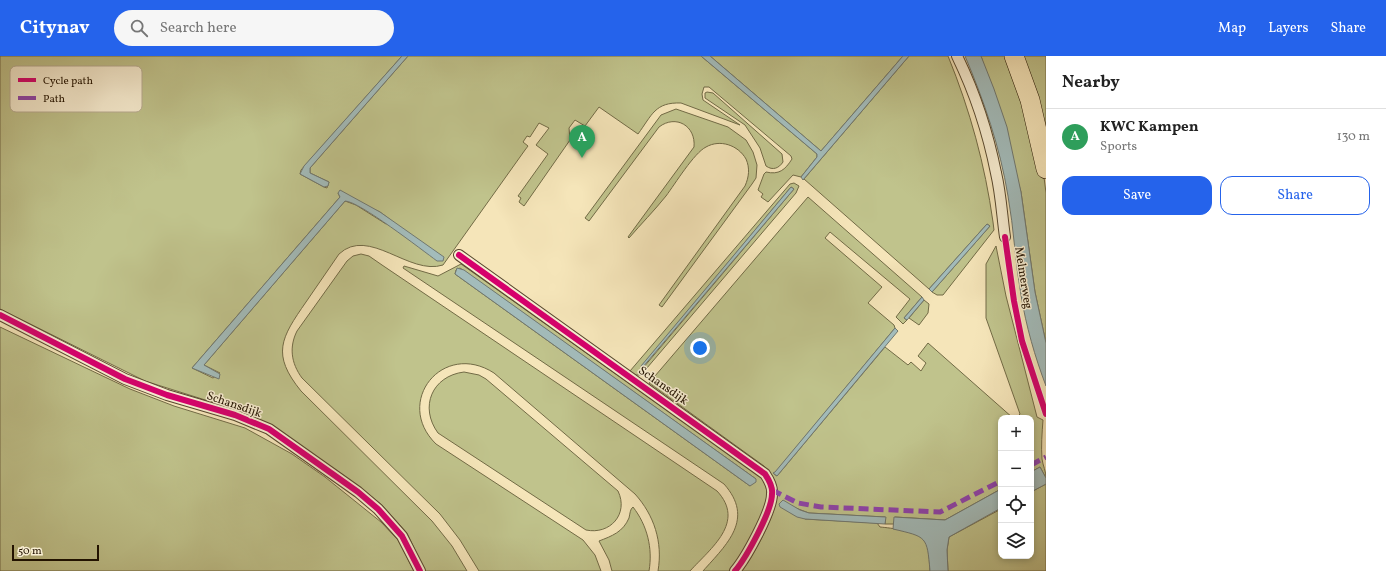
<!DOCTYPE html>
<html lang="en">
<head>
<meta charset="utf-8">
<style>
  body { margin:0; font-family:Vollkorn,serif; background:#f6f6f6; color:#222 }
  .controls { position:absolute; right:12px; bottom:12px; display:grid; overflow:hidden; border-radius:8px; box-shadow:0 2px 6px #0003 }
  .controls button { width:36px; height:36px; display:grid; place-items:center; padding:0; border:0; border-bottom:1px solid #e0e0e0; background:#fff; color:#222; font:20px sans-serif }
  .scale { position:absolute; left:12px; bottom:10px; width:87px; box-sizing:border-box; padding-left:4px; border:2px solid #231300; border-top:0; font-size:11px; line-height:14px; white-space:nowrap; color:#231300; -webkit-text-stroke:3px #f8eed2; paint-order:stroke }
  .you { position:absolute; left:700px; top:292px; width:14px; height:14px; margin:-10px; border:3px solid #fff; border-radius:50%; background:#1a73e8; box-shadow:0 0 0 6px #1a73e833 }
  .badge { display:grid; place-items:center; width:26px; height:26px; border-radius:50%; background:#2563eb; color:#fff; font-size:13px; font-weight:700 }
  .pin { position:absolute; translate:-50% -33px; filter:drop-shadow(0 1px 2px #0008) }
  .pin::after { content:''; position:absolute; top:21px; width:14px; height:12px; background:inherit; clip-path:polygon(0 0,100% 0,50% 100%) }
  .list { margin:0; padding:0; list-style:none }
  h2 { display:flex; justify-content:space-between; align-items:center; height:52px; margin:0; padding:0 16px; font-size:17px }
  h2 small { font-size:13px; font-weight:400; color:#767676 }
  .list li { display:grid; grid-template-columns:26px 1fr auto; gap:12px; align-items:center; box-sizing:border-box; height:56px; padding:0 16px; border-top:1px solid #e0e0e0 }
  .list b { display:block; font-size:15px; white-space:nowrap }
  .list p { margin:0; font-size:13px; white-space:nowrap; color:#767676 }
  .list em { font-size:13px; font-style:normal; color:#767676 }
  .actions { display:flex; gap:8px; padding:12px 16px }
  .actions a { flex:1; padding:9px 0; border:1px solid #2563eb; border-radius:12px; text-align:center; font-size:14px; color:#2563eb }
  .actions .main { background:#2563eb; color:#fff }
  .icon { flex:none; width:22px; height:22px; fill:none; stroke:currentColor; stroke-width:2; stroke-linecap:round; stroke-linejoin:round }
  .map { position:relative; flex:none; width:1046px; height:515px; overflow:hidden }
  header { display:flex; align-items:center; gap:24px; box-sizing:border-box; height:56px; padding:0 20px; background:#2563eb; color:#fff }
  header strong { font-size:19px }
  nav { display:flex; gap:22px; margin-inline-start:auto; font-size:14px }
  .search { width:280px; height:36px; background:#f6f6f6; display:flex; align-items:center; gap:10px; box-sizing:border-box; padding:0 14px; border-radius:22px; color:#767676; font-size:15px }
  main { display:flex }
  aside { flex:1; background:#fff }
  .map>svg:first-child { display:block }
  .green { fill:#c0c38c; stroke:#726b46; fill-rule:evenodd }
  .water { fill:#a3bcbb; stroke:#707870 }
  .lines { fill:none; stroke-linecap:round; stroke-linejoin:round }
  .street-casing { stroke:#58482e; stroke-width:12 }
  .highway-casing { stroke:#231300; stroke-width:20 }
  .street { stroke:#f8eed2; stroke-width:10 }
  .highway { stroke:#f5e5b9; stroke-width:19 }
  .quiet { stroke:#8e44ad; stroke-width:5; stroke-dasharray:10 5; stroke-linecap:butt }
  .cycleway-casing { stroke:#f8eed2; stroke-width:8 }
  .cycleway { stroke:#d6006c; stroke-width:6 }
  .labels { text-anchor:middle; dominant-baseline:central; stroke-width:3; stroke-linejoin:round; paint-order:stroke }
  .street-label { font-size:12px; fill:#231300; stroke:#f8eed2 }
  .key { fill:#f8eed2; stroke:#b8ac93; stroke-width:1 }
  .key-label { font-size:11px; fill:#231300 }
</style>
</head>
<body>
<header>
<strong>Citynav</strong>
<div class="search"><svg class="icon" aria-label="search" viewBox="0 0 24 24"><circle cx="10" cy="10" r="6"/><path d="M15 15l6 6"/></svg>Search here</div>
<nav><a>Map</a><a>Layers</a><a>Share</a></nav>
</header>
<main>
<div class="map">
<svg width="1046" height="515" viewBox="0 0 1046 515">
  <rect width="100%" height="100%" fill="#f5e5b9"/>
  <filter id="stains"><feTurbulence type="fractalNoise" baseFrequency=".005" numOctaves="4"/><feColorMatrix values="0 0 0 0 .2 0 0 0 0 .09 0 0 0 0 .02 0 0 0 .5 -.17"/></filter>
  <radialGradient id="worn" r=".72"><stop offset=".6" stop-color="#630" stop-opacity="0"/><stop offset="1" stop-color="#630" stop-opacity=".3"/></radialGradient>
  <path class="green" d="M0 0H402L301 114 300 118 324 131 327 132 329 126 310 117V112L408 0H701L817 98V101L801 121 793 119 768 146 761 141 763 138 758 134 764 118 766 116C779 119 785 114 792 103L791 100 709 31H704L702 38 703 44 740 69 681 47C655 46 652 59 638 78L599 51 585 70 575 64 569 72 570 84 524 150 519 146 521 142 518 140 548 98 536 89 549 72 539 67 530 81 527 80 523 86 528 90 525 94 443 209C409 220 369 170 339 198 328 214 317 230 306 246 281 282 271 298 301 335L432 465 452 490 467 515H425L407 477 382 449 361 432 271 369 237 354 145 325 0 253ZM338 137 380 156 392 165 386 168 356 149 345 145 204 309 220 317 213 322 192 312 340 141Z
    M710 0H903L821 95Z
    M909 0H948C970 54 985 109 993 166L994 174 943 239H937L932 236 990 170 987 168 929 233 804 123Z
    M981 0H1011L1044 121 1046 137V287L1035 236 1021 136Z
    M1019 0H1046V94Z
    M707 36 713 37 782 98 783 106C779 112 773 115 766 110L760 92 745 69 705 42V37Z
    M676 53 728 71 746 84 753 96 757 109 756 122 752 128 662 251 659 249 745 130C749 121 750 112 746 103 738 89 720 83 706 91 694 97 675 128 666 140 654 155 641 168 629 182L628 181 694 91C696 70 676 58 659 71L589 165 585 162 661 59Z
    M794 127 799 130 796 137 641 319H634L630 315 790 128ZM791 131 794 133 643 312 641 311Z
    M808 141 922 241 904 262 907 264 903 268 896 261 910 243 830 176 825 182 882 231 868 247 894 269 895 272 774 418 777 420 885 291 908 309 911 306 921 315 926 307 918 300 928 287 1013 362H1001V433L945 464 895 461 894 468H885V461L809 457 793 451 805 463 877 467 880 471C891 472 918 475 925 484 930 491 929 506 930 515H742C753 500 780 452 777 434 776 424 770 417 764 410L649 327Z
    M996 190 1006 240 1037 361 1043 364C1042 377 1041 390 1042 403 1043 410 1046 415 1046 422L1040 411 1031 416V362H1016L1020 358 986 262V208Z
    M361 198 369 200 382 209 717 435C746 466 711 492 690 515H658C663 486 654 459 635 438L494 317C443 284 393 346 436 388L583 484 595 499 601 515H479L460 484 440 458 302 322C291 307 289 291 297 275L347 205 353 200Z
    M461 208 761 421C765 426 767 432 767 438 767 455 740 502 729 515H703C727 488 755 463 724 428L403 212 404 210 438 220ZM460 212 756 423 750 430 455 218 456 214Z
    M924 244 929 248 928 257 919 269 909 262Z
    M0 271 130 333 174 350 245 372 292 398 325 421 381 466 398 484 414 515H0Z
    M464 316 479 319 486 323 618 435C629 458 610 479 586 474L438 377C419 351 432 320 464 316Z
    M1046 428V515H948L947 494 949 481 1001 453V500H1031V436Z
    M633 451C647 469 653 492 649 515H612L609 504 599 485C612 480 623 476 629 462 630 458 630 453 633 451Z"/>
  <path class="water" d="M402 0H408L310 112V117L329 126 328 130 324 131 300 118 304 110Z
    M701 0H710L821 95 903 0H909L803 124 801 121 817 101V98Z
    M965 0H981L994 33 1007 71 1021 136 1035 236 1046 287V330C1035 301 1026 270 1021 239 1015 206 1014 173 1008 140 1000 91 984 45 965 0Z
    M791 131 794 133 642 312 641 310Z
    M340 134 380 156 444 201 443 205H437C422 194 359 145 345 145L204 309 220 318 219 323 192 312 340 141 338 137Z
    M987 168 990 170 932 236 929 233Z
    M457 212 464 214 756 423V426L750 430 455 218Z
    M922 241 924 244 907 264 904 262Z
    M895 272 898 275 777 420 773 417 775 416Z
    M1040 411 1046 422V428L1031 436V416Z
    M1001 433V452L949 481 947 494 948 515H930C927 480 927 481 893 473L894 461 945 464Z
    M783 444 800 454 809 457 886 461 885 468 805 463 797 461 780 451 779 448Z"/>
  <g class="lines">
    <g class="street-casing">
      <path id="street" d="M957 0C975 37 988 77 996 117 1001 138 1002 160 1005 181
        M459 199 765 418C769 424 773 431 772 438 772 455 746 502 735 515
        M0 259 125 323 167 339 235 359 269 373 358 436 378 453 402 480 420 515"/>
    </g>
    <g class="highway-casing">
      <path id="highway" d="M1014 0 1030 44 1046 113"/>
    </g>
    <use href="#street" class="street"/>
    <use href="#highway" class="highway"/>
    <path class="quiet" d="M1031 409 1046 401
      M772 434 798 447 821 451 940 456 1001 425"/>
    <g class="cycleway-casing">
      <path id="cycleway" d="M1005 181 1014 245 1022 285 1046 358
        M459 199 765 418C769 424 773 431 772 438 772 455 746 502 735 515
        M0 259 125 323 167 339 235 359 269 373 358 436 378 453 402 480 420 515"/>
    </g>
    <use href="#cycleway" class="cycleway"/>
  </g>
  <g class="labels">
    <g class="street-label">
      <text transform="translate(1023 222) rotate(81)">Melmerweg</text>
      <text transform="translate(663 330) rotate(35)">Schansdijk</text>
      <text transform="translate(234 349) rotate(19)">Schansdijk</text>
    </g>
  </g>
  <rect x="10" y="10" width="132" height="46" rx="6" class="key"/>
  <rect x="18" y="22" width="18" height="4" fill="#d6006c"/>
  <rect x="18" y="40" width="18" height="4" fill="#8e44ad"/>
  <g class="key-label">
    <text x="43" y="28">Cycle path</text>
    <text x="43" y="46">Path</text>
  </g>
  <rect width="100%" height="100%" filter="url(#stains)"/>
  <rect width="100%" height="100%" fill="url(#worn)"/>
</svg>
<div class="controls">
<button>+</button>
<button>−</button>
<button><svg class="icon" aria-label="locate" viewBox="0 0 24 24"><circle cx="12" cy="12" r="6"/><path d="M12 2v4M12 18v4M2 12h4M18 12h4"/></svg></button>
<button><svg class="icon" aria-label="layers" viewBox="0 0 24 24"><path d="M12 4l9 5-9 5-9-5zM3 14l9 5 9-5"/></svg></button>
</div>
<div class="scale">50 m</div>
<div class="you"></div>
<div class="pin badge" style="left:582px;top:102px;background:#2e9e5b">A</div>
</div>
<aside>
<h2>Nearby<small></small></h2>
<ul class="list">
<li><span class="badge" style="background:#2e9e5b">A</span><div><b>KWC Kampen</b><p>Sports</p></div><em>130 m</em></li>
</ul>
<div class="actions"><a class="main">Save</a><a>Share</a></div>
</aside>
</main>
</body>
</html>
